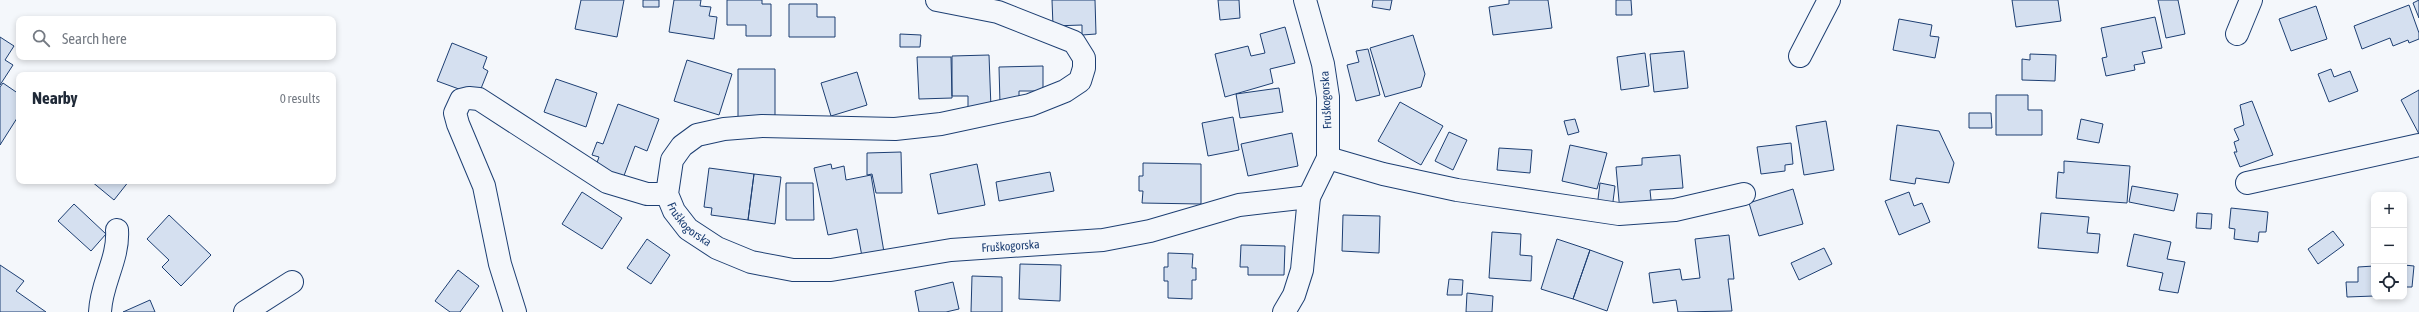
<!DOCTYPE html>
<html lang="en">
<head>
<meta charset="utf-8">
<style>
  body { margin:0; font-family:"Asap Condensed",sans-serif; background:#f6f6f7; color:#1f2937 }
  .controls { position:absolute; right:12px; bottom:12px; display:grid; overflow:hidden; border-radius:8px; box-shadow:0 2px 6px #0003 }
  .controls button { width:36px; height:36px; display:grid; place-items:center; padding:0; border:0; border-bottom:1px solid #e0e1e3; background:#fff; color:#1f2937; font:20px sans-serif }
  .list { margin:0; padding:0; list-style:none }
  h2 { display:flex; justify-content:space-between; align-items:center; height:52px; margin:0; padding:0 16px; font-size:17px }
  h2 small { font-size:13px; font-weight:400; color:#747a83 }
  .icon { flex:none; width:22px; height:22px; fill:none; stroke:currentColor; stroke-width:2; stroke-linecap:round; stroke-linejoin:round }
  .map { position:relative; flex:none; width:2419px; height:312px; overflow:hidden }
  .search { position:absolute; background:#fff; box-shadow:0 2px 6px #0003; left:16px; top:16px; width:320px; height:44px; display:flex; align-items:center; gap:10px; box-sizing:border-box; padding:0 14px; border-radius:8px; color:#747a83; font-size:15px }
  .panel { position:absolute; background:#fff; box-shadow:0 2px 6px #0003; left:16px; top:72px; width:320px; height:112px; border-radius:8px }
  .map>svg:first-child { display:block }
  .building { fill:#d5e0f0; stroke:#1d3f73 }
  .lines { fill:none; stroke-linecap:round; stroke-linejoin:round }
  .minor-casing { stroke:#1d3f73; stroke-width:24 }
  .minor { stroke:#f4f7fb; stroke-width:22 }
  .labels { text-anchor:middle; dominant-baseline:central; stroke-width:3; stroke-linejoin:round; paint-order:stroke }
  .street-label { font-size:12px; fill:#1d3f73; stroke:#f4f7fb }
</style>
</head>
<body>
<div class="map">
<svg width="2419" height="312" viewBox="0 0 2419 312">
  <rect width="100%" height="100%" fill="#f4f7fb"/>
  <path class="building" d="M581 0H624L617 37 575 29Z
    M643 0H659V7H643Z
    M674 0H701L700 6 711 7 709 16 717 17 714 39 669 32Z
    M727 0H762V4H771V36H746V25H727Z
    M1052 0H1095L1096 34 1082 35V25L1053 26Z
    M1218 0H1239L1240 18 1220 20Z
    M1373 0H1392L1390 10 1372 7Z
    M1509 0H1548L1552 28 1493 35 1489 7 1509 4Z
    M1616 0H1631L1632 15H1616Z
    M2012 0H2058L2061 21 2016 27Z
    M2158 0H2178L2185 34 2166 38Z
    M2419 0V18L2413 3Z
    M789 4H817V17H835V37H789Z
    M2409 5 2419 33V39L2409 43 2408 40 2393 46 2390 38 2362 49 2354 26Z
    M2316 6 2327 39 2291 51 2279 19Z
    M2155 17 2162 48 2142 52 2145 63 2134 65 2135 70 2106 76 2102 58 2107 57 2101 28Z
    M1899 19 1932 25 1930 36 1939 37 1935 58 1893 50Z
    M1285 27 1295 63 1270 69 1273 83 1225 97 1215 54 1248 46 1251 56 1265 53 1260 34Z
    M900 34 921 35 920 47H900Z
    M1413 35 1425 74 1421 87 1385 97 1370 48Z
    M0 37 14 46 5 60 13 65 0 85Z
    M452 43 487 57 483 68 488 71 478 96 437 81Z
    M1368 49 1380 95 1356 101 1347 65 1359 62 1356 51Z
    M1684 51 1688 88 1654 92 1650 54Z
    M1645 53 1649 86 1621 90 1617 57Z
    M2030 54 2056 55 2055 81 2022 80V59L2030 60Z
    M989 55 991 108 968 109V96H952V56Z
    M917 57H951L952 98 919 99Z
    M687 60 732 74 719 115 674 101Z
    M1043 66V91H1019V103L1000 104 999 67Z
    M738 69H775V119H738Z
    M2331 69 2334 77 2350 71 2358 91 2329 102 2318 74Z
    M857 72 867 105 831 116 821 83Z
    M556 79 597 93 586 127 544 112Z
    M3 83 19 94V115L0 145V87Z
    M1279 88 1283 112 1240 118 1236 94Z
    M2419 90V134L2401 100Z
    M1996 95H2028V110H2042V135H1996Z
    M2252 101 2273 155 2240 167 2234 152H2237L2234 142 2239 140 2234 129 2244 125 2240 105Z
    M1400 102 1443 126 1421 165 1378 141Z
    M618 104 659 119 647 151 635 146 622 181 594 171 599 157 592 155 597 142 603 144Z
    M1969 113H1991L1992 128H1969Z
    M1233 117 1239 150 1208 156 1202 123Z
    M1575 119 1579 132 1568 135 1564 121Z
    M2081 119 2103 124 2099 143 2077 139Z
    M1826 121 1834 170 1804 175 1796 126Z
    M1897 125 1939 131 1954 163 1949 183 1916 178 1915 184 1890 180Z
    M1449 132 1467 140 1453 170 1435 161Z
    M1292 133 1298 166 1248 176 1241 144Z
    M1791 143 1793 164 1785 165V171L1761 174 1757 147Z
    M1570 145 1607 153 1597 189 1562 181Z
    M1499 148 1532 150 1530 173 1497 170Z
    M901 152 902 193H876L872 174 867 175V153Z
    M1680 155 1683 188 1650 190 1652 210 1620 212 1616 167 1642 165V158Z
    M2064 161 2130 166 2127 203 2056 198 2058 172 2064 173Z
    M1143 163 1201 164V204L1142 203 1143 191H1139V176H1143Z
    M831 164 832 169 844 166 846 180 871 175 885 258 863 262 857 229 828 235 814 168Z
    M977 164 985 205 938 214 930 174Z
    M709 168 754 174 748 220 711 215 712 208 704 207Z
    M1050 172 1054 191 999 201 996 182Z
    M754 174 781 177 775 224 748 220Z
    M91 181H129L114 200Z
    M786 183H813L814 220H786Z
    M1600 183 1615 186 1612 209 1597 207Z
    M2132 186 2178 194 2174 211 2129 202Z
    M1793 189 1803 224 1759 236 1749 203Z
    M582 192 622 218 602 249 562 224Z
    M1909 192 1914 206 1922 203 1930 222 1899 235 1885 201Z
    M74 204 106 234 91 251 58 221Z
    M2231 208 2268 212 2266 232H2259L2258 242 2234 239 2235 229 2229 228Z
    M2041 213 2089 217 2087 233 2100 234 2098 253 2038 248Z
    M2197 213 2212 214 2211 229 2196 228Z
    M169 215 211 255 181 286 162 267 169 260 147 239Z
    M1343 215 1380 216 1379 253 1342 251Z
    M2333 231 2344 245 2318 264 2308 249Z
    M1492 232 1521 234 1520 255 1532 256 1531 281 1489 278Z
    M2134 234 2171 242 2167 259 2185 262 2178 293 2159 290 2163 273 2127 266Z
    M1729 235 1734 279H1728L1732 311 1678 312 1676 300 1653 303 1649 273 1680 269 1682 280 1700 278 1695 239Z
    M647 239 670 255 651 284 627 268Z
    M1557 239 1590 250 1573 299 1541 289Z
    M1241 245 1285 246 1284 275H1248V267H1240Z
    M1824 248 1832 264 1799 280 1791 263Z
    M1590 250 1623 262 1607 311 1573 299Z
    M1168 253 1193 254 1192 268H1196V280H1192V299L1168 298V281H1164V267H1168Z
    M1020 264 1061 265 1060 301 1019 299Z
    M0 265 24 281 16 291 46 312H0Z
    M2404 265 2414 266 2412 287H2404Z
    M2374 266V296L2347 297 2346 282H2358V267Z
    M458 270 479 286 460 312H450L435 301Z
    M972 276 1002 277V312H971Z
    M1449 279 1463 280 1462 295H1447Z
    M953 282 959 309 946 312H919L915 291Z
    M1467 293 1493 296 1492 312H1466Z
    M150 300 155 312H123Z"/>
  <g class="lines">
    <g class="minor-casing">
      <g id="minor">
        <path id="s1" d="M937 0 998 12 1074 42 1084 58V68L1080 81 1065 91 1030 105 941 124 895 129 762 126 724 129 697 135 682 146 672 160 667 194 674 211 688 229 717 248 751 262 793 270H831L951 250 1103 240 1150 231 1239 205 1309 197"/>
        <path d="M2237 34 2251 0"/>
        <path d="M1800 56 1829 0"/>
        <path d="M1328 158 1383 174 1457 190 1619 214 1675 210 1744 194"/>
        <path d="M2247 183 2419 145"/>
        <path d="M100 312C101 283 119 259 117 230"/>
        <path d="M245 312 292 282"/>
        <path d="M515 312 500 264 484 186 458 124 455 113 461 100 469 98 479 99 607 182 647 194H667"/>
        <path d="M1284 312 1294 295 1302 270 1309 197 1328 158V97L1323 64 1305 0"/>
      </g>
    </g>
    <use href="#minor" class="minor"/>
  </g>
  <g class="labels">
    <g class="street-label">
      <text transform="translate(1326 100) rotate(-93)">Fruškogorska</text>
      <text stroke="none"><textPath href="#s1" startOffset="687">Fruškogorska</textPath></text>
      <text stroke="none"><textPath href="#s1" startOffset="1023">Fruškogorska</textPath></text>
    </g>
  </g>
</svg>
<div class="controls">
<button>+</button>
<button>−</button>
<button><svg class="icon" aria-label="locate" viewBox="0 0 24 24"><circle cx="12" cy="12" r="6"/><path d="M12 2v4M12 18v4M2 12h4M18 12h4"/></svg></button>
</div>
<div class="search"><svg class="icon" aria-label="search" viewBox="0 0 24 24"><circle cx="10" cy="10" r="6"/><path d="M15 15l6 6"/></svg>Search here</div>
<section class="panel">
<h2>Nearby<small>0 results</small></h2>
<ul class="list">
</ul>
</section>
</div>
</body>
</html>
